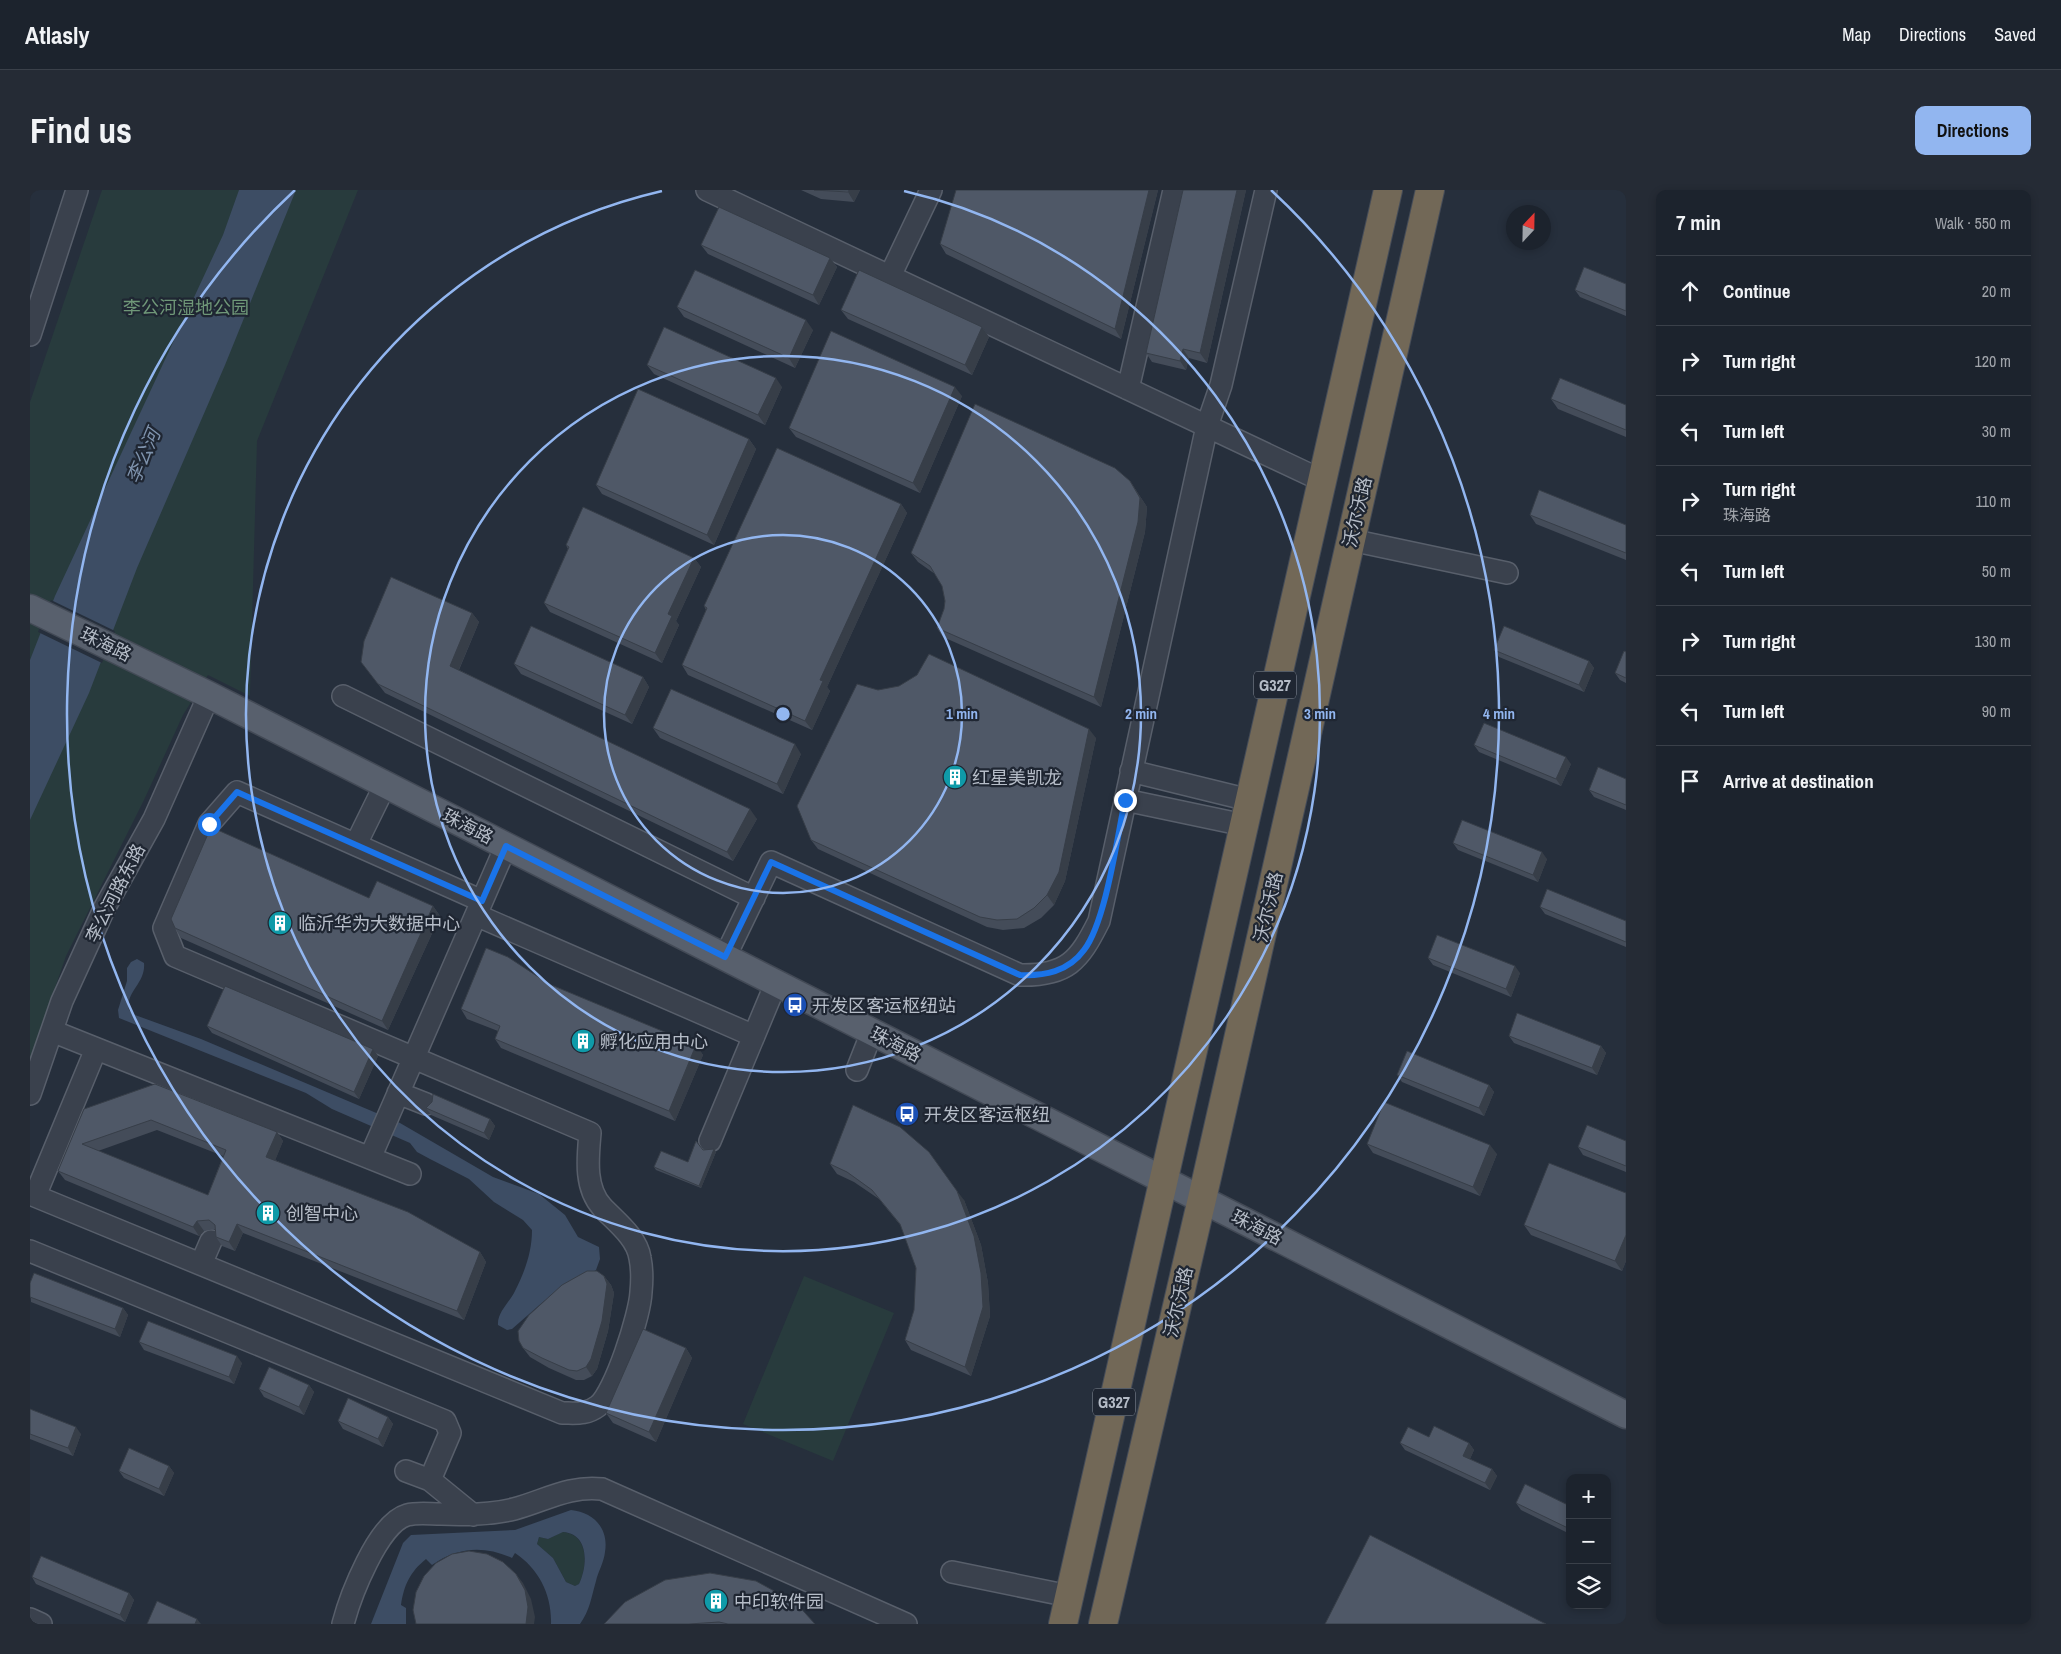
<!DOCTYPE html>
<html lang="en">
<head>
<meta charset="utf-8">
<style>
  body { margin:0; font-family:"Archivo Narrow","Noto Sans SC",sans-serif; background:#252b35; color:#f1f3f6 }
  .controls { position:absolute; right:15px; bottom:15px; display:grid; overflow:hidden; border-radius:10px; box-shadow:0 2px 8px #0003 }
  .controls button { width:45px; height:45px; display:grid; place-items:center; padding:0; border:0; border-bottom:1px solid #3a4049; background:#1c232d; color:#f1f3f6; font:25px sans-serif }
  .compass { position:absolute; left:1476px; top:15px; width:45px; height:45px; border-radius:50%; background:#1c232d; box-shadow:0 2px 8px #0003; rotate:22deg }
  .stop { position:absolute; width:15px; height:15px; margin:-11px; border:4px solid #1a73e8; border-radius:50%; background:#fff }
  .stop.end { background:#1a73e8; border-color:#fff; box-shadow:0 1px 5px #0008 }
  .list { margin:0; padding:0; list-style:none }
  h2 { display:flex; justify-content:space-between; align-items:center; height:65px; margin:0; padding:0 20px; font-size:21px }
  h2 small { font-size:16px; font-weight:400; color:#a0a4aa }
  .list li { display:grid; grid-template-columns:32px 1fr auto; gap:15px; align-items:center; box-sizing:border-box; height:70px; padding:0 20px; border-top:1px solid #3a4049 }
  .list b { display:block; font-size:19px; white-space:nowrap }
  .list p { margin:0; font-size:16px; white-space:nowrap; color:#a0a4aa }
  .list em { font-size:16px; font-style:normal; color:#a0a4aa }
  .icon { flex:none; width:28px; height:28px; fill:none; stroke:currentColor; stroke-width:2; stroke-linecap:round; stroke-linejoin:round }
  .map { position:relative; flex:none; width:1596px; height:1434px; overflow:hidden; border-radius:10px }
  header { display:flex; align-items:center; gap:30px; box-sizing:border-box; height:70px; padding:0 25px; background:#1c232d; border-bottom:1px solid #3a4049 }
  header strong { font-size:24px }
  nav { display:flex; gap:28px; margin-inline-start:auto; font-size:18px }
  .intro { display:flex; align-items:center; justify-content:space-between; box-sizing:border-box; height:120px; padding:0 30px }
  h1 { margin:0; font-size:35px }
  .button { padding:12px 22px; border-radius:10px; background:#92b6f0; color:#111; font-size:18px; font-weight:700 }
  main { display:flex; gap:30px; padding:0 30px }
  aside { flex:1; background:#1c232d; border-radius:10px; box-shadow:0 2px 8px #0003 }
  .map>svg:first-child { display:block }
  .green { fill:#283b3d }
  .water { fill:#3d4d64; fill-rule:evenodd }
  .pier { fill:#262f3c }
  .lines { fill:none; stroke-linecap:round; stroke-linejoin:round }
  .minor-casing { stroke:#585f6b; stroke-width:24 }
  .major-casing { stroke:#434a56; stroke-width:29 }
  .highway-casing { stroke:#454c58; stroke-width:30 }
  .minor { stroke:#3a414d; stroke-width:21 }
  .major { stroke:#58606d; stroke-width:26 }
  .highway { stroke:#726857; stroke-width:28 }
  .wall { fill:#444c59; fill-rule:evenodd }
  .shaded-wall { fill:#373e48 }
  .building { fill:#4f5867; stroke:#373e48; fill-rule:evenodd }
  .route { stroke:#1a73e8; stroke-width:6 }
  .ring { fill:none; stroke:#92b6f0; stroke-width:2.5 }
  .labels { text-anchor:middle; dominant-baseline:central; stroke-width:4.5; stroke-linejoin:round; paint-order:stroke }
  .shield { fill:#1f2632; stroke:#89909b; stroke-width:1 }
  .shield-label { font-size:16px; font-weight:bold; fill:#b6bdc8 }
  .park-label { font-size:18px; fill:#6f9778; stroke:#1f2632 }
  .street-label { font-size:18px; fill:#b6bdc8; stroke:#1f2632 }
  .poi-label { font-size:18px; fill:#b6bdc8; stroke:#1f2632; text-anchor:start }
  .water-label { font-size:19px; font-style:italic; fill:#7f93ad; stroke:#1f2632 }
  .centre { fill:#92b6f0; stroke:#1f2632; stroke-width:2.5 }
  .ring-label { font-size:15px; text-anchor:middle; font-weight:bold; fill:#92b6f0; stroke:#1f2632; stroke-width:4.5; stroke-linejoin:round; paint-order:stroke }
</style>
</head>
<body>
<header>
<strong>Atlasly</strong>
<nav><a>Map</a><a>Directions</a><a>Saved</a></nav>
</header>
<div class="intro"><h1>Find us</h1><a class="button">Directions</a></div>
<main>
<div class="map">
<svg width="1596" height="1434" viewBox="0 0 1596 1434">
  <rect width="100%" height="100%" fill="#262f3c"/>
  <path class="green" d="M72 0H328L227 251 220 506 178 485 153 525 114 610 36 766 0 870V212Z
    M774 1086 864 1123 803 1271 713 1234Z
    M532 1342C559 1344 558 1375 549 1394L545 1396 536 1392 523 1368 507 1354 509 1347 518 1349Z"/>
  <path class="water" d="M209 0H266L195 175 107 378 59 503 0 630V470L25 406 193 45Z
    M107 769 114 773C116 793 95 802 99 820L105 825 171 849 370 933 463 987 509 1004 535 1025 548 1047 569 1057 570 1069 566 1080 514 1111 482 1139 477 1140 468 1135C467 1122 480 1112 485 1101 495 1081 502 1062 502 1040L493 1030 464 1012 439 989 400 969 387 962 380 953 302 919 276 903 89 828 88 820 97 791V778L101 772Z
    M541 1320C563 1322 579 1338 575 1362 574 1372 568 1382 566 1391 561 1408 560 1420 550 1434H521C522 1405 509 1379 485 1363L482 1368C454 1355 427 1357 402 1375L396 1369C380 1382 374 1395 371 1415L376 1418V1434H341L373 1353 381 1345 485 1340ZM533 1342C559 1344 558 1375 549 1394L545 1396 536 1392 523 1368 507 1354 509 1347 518 1349Z"/>
  <path class="pier" d="M21 410 85 441 72 473 8 442Z"/>
  <g class="lines">
    <g class="minor-casing">
      <path id="minor" d="M677 0 1291 290
        M860 86 901 0
        M0 145 47 0
        M1098 199 1144 0
        M1321 350 1477 383
        M313 506 724 708
        M1101 581 1219 610
        M1095 610 1214 635
        M326 654 355 595
        M446 725 724 846
        M695 767 741 672 990 785C1037 786 1049 771 1069 731L1177 236 1191 195 1236 0
        M22 841 380 984
        M66 859 5 1006 532 1223C546 1223 556 1225 568 1216 585 1203 610 1124 611 1102 612 1092 612 1078 610 1068 607 1047 585 1031 572 1017 554 997 558 967 560 943L145 766 134 738 179 634 207 602 452 711
        M827 880 842 842
        M368 903 396 914
        M0 904 32 811 75 717 124 629 179 505
        M680 951 746 793
        M340 968 476 656
        M0 1061 415 1231 420 1243 400 1290 443 1325
        M171 1074 181 1051
        M376 1281 400 1290
        M922 1382 1039 1406
        M0 1429 11 1434
        M313 1434C320 1407 348 1333 377 1325 388 1322 400 1324 411 1324 436 1325 460 1325 484 1319 514 1311 540 1295 572 1299L876 1434"/>
    </g>
    <g class="major-casing">
      <path id="major" d="M0 418 179 505 1596 1225"/>
    </g>
    <g class="highway-casing">
      <path id="highway" d="M1033 1434 1358 0
        M1073 1434 1172 1009 1400 0"/>
    </g>
    <use href="#minor" class="minor"/>
    <use href="#major" class="major"/>
    <use href="#highway" class="highway"/>
  </g>
  <path class="wall" d="M771 0H830L824 12 791 9Z
    M1128 0 1091 149 916 64 910 54Z
    M1153 0H1216L1177 173 1159 168 1156 180 1122 172 1116 163Z
    M671 55 800 68 807 77 789 115 678 64Z
    M1596 94V126L1550 107 1545 100Z
    M647 117 783 140 765 178 654 127Z
    M811 120 952 137 959 147 942 185 818 129Z
    M617 175 752 197 735 235 624 184Z
    M932 206 890 303 766 247 759 238Z
    M1521 209 1596 215V247L1528 219Z
    M719 249 726 259 684 355 572 304 566 295Z
    M1100 291 1117 317 1115 342 1071 517 913 447 907 438 914 419 915 411 912 396 905 384 888 372 881 363Z
    M871 314 877 323 797 497 800 501 782 540 658 485 652 475 676 420 674 416Z
    M1500 325 1596 335V370L1506 334Z
    M536 355 664 368 671 377 646 431 649 435 632 473 520 422 514 413 538 359Z
    M442 423 449 432 429 480 727 629 703 671 355 503 331 472Z
    M1464 460 1559 471 1564 478 1554 502 1469 467Z
    M1596 462V493L1590 490 1585 483Z
    M484 474 613 487 619 497 602 534 491 484Z
    M848 500 1066 548 1035 691 1024 715 1011 728 994 738 973 740 957 737 788 659 781 650Z
    M623 538 771 564 753 604 630 548Z
    M1444 555 1541 574 1531 596 1449 562Z
    M1596 589V620L1564 607 1559 600Z
    M1423 653 1517 669 1508 692 1428 660Z
    M339 708 403 716 410 726 358 840 151 748 145 738Z
    M1510 717 1596 731V757L1515 724Z
    M1398 768 1490 783 1481 807 1403 775Z
    M519 794 666 855 673 865 645 931 471 858 465 849 468 841 437 829 431 819Z
    M177 836 343 859 348 866 329 909 182 843Z
    M1479 846 1571 856 1576 863 1567 885 1484 853Z
    M1367 885 1459 895 1464 902 1454 926 1372 892Z
    M396 918 460 929 465 936 459 950 401 925Z
    M54 919 247 942 253 951 245 970 450 1062 456 1072 434 1130 213 1043 205 1061 192 1056 186 1047 185 1039 174 1041 169 1046 35 990 28 981ZM127 940 193 966 178 1005 68 961Z
    M1596 951V982L1553 965 1548 957Z
    M1337 954 1467 964 1450 1006 1343 963Z
    M684 959 686 962 671 998 626 980 624 977 658 972 673 960Z
    M800 974 934 1010 951 1055 958 1093 960 1126 941 1186 881 1160 875 1150 884 1120 886 1078 871 1036 849 1009 824 992 807 984Z
    M1596 1003V1071L1592 1081 1501 1045 1494 1035Z
    M574 1086 581 1095 584 1103 578 1141 567 1179 562 1186 554 1190H546L519 1178 500 1167 493 1158Z
    M0 1093 93 1118 98 1125 90 1147 1 1112Z
    M109 1152 212 1173 204 1194 114 1160Z
    M656 1158 662 1168 626 1252 583 1233 576 1223Z
    M279 1195 284 1202 274 1225 234 1207 229 1199Z
    M0 1219 51 1244 43 1266 0 1249Z
    M358 1227 363 1234 353 1257 313 1239 308 1231Z
    M1399 1247 1439 1253 1444 1260 1440 1269 1462 1279 1467 1286 1460 1300 1375 1260 1370 1253Z
    M139 1276 144 1283 134 1306 94 1288 89 1281Z
    M1486 1313 1540 1316V1344L1491 1320Z
    M2 1387 99 1403 104 1410 95 1432 6 1394Z
    M595 1412 785 1434H574Z"/>
  <path class="shaded-wall" d="M819 0H830L824 12 818 2Z
    M1119 0H1128L1091 149 1085 139Z
    M1207 0H1216L1177 173 1170 163Z
    M800 68 807 77 789 115 783 105Z
    M776 130 783 140 765 178 759 168Z
    M952 137 959 147 942 185 935 175Z
    M1153 159 1159 168 1156 180 1150 171Z
    M746 188 752 197 735 235 728 225Z
    M925 197 932 206 890 303 883 293Z
    M719 249 726 259 684 355 677 345Z
    M1100 291 1117 317 1115 342 1071 517 1064 507Z
    M871 314 877 323 797 497 800 501 782 540 775 531 790 490Z
    M664 368 671 377 646 431 649 435 632 473 625 463 638 424Z
    M442 423 449 432 426 486 420 476Z
    M1559 471 1564 478 1554 502 1549 495Z
    M613 487 619 497 602 534 595 525Z
    M1059 539 1066 548 1035 691 1024 715 1017 705Z
    M765 554 771 564 753 604 747 594Z
    M1536 567 1541 574 1531 596 1526 589Z
    M720 619 727 629 703 671 697 662Z
    M1512 662 1517 669 1508 692 1503 685Z
    M403 716 410 726 358 840 352 831Z
    M1485 776 1490 783 1481 807 1476 799Z
    M666 855 673 865 645 931 639 921Z
    M1571 856 1576 863 1567 885 1562 878Z
    M343 859 348 866 329 909 324 902Z
    M1459 895 1464 902 1454 926 1449 918Z
    M460 929 465 936 459 950 454 943Z
    M247 942 253 951 243 976 236 967Z
    M1460 955 1467 964 1450 1006 1443 997Z
    M684 959 686 962 671 998 669 996Z
    M927 1001 934 1010 951 1055 958 1093 960 1126 941 1186 935 1177Z
    M167 1031 174 1041 169 1046 163 1037Z
    M207 1034 213 1043 205 1061 199 1052Z
    M1596 1045V1071L1592 1081 1585 1071Z
    M450 1062 456 1072 434 1130 427 1121Z
    M574 1086 581 1095 584 1103 578 1141 567 1179 562 1186 556 1177Z
    M93 1118 98 1125 90 1147 85 1139Z
    M656 1158 662 1168 626 1252 619 1242Z
    M207 1166 212 1173 204 1194 199 1187Z
    M279 1195 284 1202 274 1225 269 1217Z
    M358 1227 363 1234 353 1257 348 1249Z
    M46 1237 51 1244 43 1266 38 1258Z
    M1439 1253 1444 1260 1438 1273 1433 1266Z
    M139 1276 144 1283 134 1306 129 1299Z
    M1462 1279 1467 1286 1460 1300 1455 1293Z
    M1577 1335 1581 1341 1577 1349Z
    M486 1384 493 1393 501 1409 505 1427 504 1434H496Z
    M99 1403 104 1410 95 1432 90 1425Z
    M167 1429 171 1434H165Z"/>
  <path class="building" d="M784 0H819L818 2Z
    M926 0H1119L1085 139 910 54Z
    M1153 0H1207L1170 163 1153 159 1150 171 1116 163Z
    M689 17 800 68 783 105 671 55Z
    M1554 77 1596 94V121L1545 100Z
    M665 80 776 130 759 168 647 117Z
    M829 80 952 137 935 175 811 120Z
    M634 137 746 188 728 225 617 175Z
    M801 141 925 197 883 293 759 238Z
    M1530 188 1596 215V240L1521 209Z
    M608 199 719 249 677 345 566 295Z
    M945 214 1085 278 1100 291 1110 308 1108 332 1064 507 907 438 914 419 915 411 912 396 900 376 881 363Z
    M747 258 871 314 790 490 793 491 775 531 652 475 677 418 674 416Z
    M1509 300 1596 335V363L1500 325Z
    M553 317 664 368 638 424 642 426 625 463 514 413 539 357 536 355Z
    M361 387 442 423 420 476 720 619 697 662 348 494 331 472 334 451Z
    M501 436 613 487 595 525 484 474Z
    M1474 436 1559 471 1549 495 1464 460Z
    M1594 461 1596 462V488L1585 483Z
    M899 464 1059 539 1029 682 1017 705 1004 718 987 729 967 730 950 727 781 650 767 616 827 494 848 500 869 496 887 485Z
    M641 499 765 554 747 594 623 538Z
    M1454 533 1536 567 1526 589 1444 555Z
    M1568 577 1596 589V615L1559 600Z
    M1432 630 1512 662 1503 685 1423 653Z
    M181 637 339 708 347 691 403 716 352 831 145 738 141 729Z
    M1517 699 1596 731V752L1510 717Z
    M1407 745 1485 776 1476 799 1398 768Z
    M456 758 478 767 519 794 666 855 639 921 465 849 470 836 431 819Z
    M195 796 343 859 324 902 177 836Z
    M1487 823 1571 856 1562 878 1479 846Z
    M1377 861 1459 895 1449 918 1367 885Z
    M125 894 247 942 236 967 378 1022 450 1062 427 1121 207 1034 199 1052 186 1047 185 1035 179 1030 167 1031 163 1037 28 981 54 919ZM121 930 196 960 178 1005 52 954Z
    M403 904 460 929 454 943 396 918 402 912Z
    M1354 912 1460 955 1443 997 1337 954Z
    M823 915 870 937 899 962 927 1001 944 1046 951 1083 953 1117 935 1177 875 1150 884 1120 886 1078 870 1034 842 1000 817 982 800 974Z
    M1557 935 1596 951V976L1548 957Z
    M666 951 673 960 684 959 669 996 624 977 631 961 658 972Z
    M1519 973 1596 1003V1045L1585 1071 1494 1035Z
    M557 1081H567L574 1086 577 1094 572 1131 561 1169 556 1177 547 1181 539 1180 512 1168 493 1158 489 1151 488 1141 499 1125 532 1095Z
    M4 1083 93 1118 85 1139 0 1107V1093Z
    M118 1131 207 1166 199 1187 109 1152Z
    M613 1139 656 1158 619 1242 576 1223Z
    M239 1177 279 1195 269 1217 229 1199Z
    M318 1208 358 1227 348 1249 308 1231Z
    M0 1219 46 1237 38 1258 0 1244Z
    M1404 1236 1439 1253 1433 1266 1462 1279 1455 1293 1370 1253 1378 1237 1399 1247Z
    M99 1258 139 1276 129 1299 89 1281Z
    M1495 1294 1540 1316V1339L1486 1313Z
    M1340 1345 1516 1434H1295Z
    M439 1361 457 1364 473 1372 486 1384 495 1400 498 1417 496 1434H386L383 1420 386 1402 394 1386 406 1373 422 1364Z
    M11 1366 99 1403 90 1425 2 1387Z
    M680 1383 726 1391 766 1413 785 1434H698L689 1432 659 1434H574L595 1412 635 1390Z
    M127 1411 167 1429 165 1434H117Z"/>
  <g class="lines">
    <path class="route" d="M179 634 207 602 452 711 476 656 695 767 741 672 990 785C1014 786 1038 782 1054 760 1076 731 1087 648 1095 610"/>
  </g>
  <g class="ring">
    <circle cx="753" cy="524" r="179"/>
    <circle cx="753" cy="524" r="358"/>
    <path d="M874 1A537 537 0 1 1 632 1"/>
    <path d="M1241 0A716 716 0 1 1 265 0"/>
  </g>
  <defs>
    <g id="building-disc" transform="scale(1.25)"><circle r="9.5" fill="#0f9aa8" stroke="#1f2632"/><path d="M-4-6H4V6H1V3H-1V6H-4ZM-2.5-4.3h1.7v1.8h-1.7ZM.8-4.3h1.7v1.8H.8ZM-2.5-1h1.7V.8h-1.7ZM.8-1h1.7V.8H.8Z" fill="#fff"/></g>
    <g id="bus-disc" transform="scale(1.25)"><circle r="9.5" fill="#1a4fb4" stroke="#1f2632"/><path d="M-5-6H5V4H4V6H2V4H-2V6H-4V4H-5ZM-3.5-4V0h7V-4ZM-3.5 1.2v1.5H-2V1.2ZM2 1.2v1.5H3.5V1.2Z" fill="#fff"/></g>
  </defs>
  <g fill-rule="evenodd">
    <use href="#building-disc" x="925" y="587"/>
    <use href="#building-disc" x="250" y="733"/>
    <use href="#bus-disc" x="765" y="815"/>
    <use href="#building-disc" x="553" y="851"/>
    <use href="#bus-disc" x="877" y="924"/>
    <use href="#building-disc" x="238" y="1023"/>
    <use href="#building-disc" x="686" y="1411"/>
  </g>
  <g class="labels">
    <g class="shield">
      <rect x="1224" y="481.5" width="42" height="27" rx="4"/>
      <rect x="1063" y="1198.5" width="42" height="27" rx="4"/>
    </g>
    <g class="shield-label">
      <text x="1245" y="495">G327</text>
      <text x="1084" y="1212">G327</text>
    </g>
    <g class="park-label">
      <text x="156" y="117">李公河湿地公园</text>
    </g>
    <g class="street-label">
      <text transform="translate(1327 322) rotate(-77)">沃尔沃路</text>
      <text transform="translate(76 454) rotate(26)">珠海路</text>
      <text transform="translate(438 636) rotate(27)">珠海路</text>
      <text transform="translate(85 703) rotate(-63)">李公河路东路</text>
      <text transform="translate(1238 717) rotate(-77)">沃尔沃路</text>
      <text transform="translate(866 854) rotate(27)">珠海路</text>
      <text transform="translate(1227 1037) rotate(27)">珠海路</text>
      <text transform="translate(1148 1112) rotate(-77)">沃尔沃路</text>
    </g>
    <g class="poi-label">
      <text x="942" y="587">红星美凯龙</text>
      <text x="268" y="733">临沂华为大数据中心</text>
      <text x="782" y="815">开发区客运枢纽站</text>
      <text x="570" y="851">孵化应用中心</text>
      <text x="894" y="924">开发区客运枢纽</text>
      <text x="256" y="1023">创智中心</text>
      <text x="704" y="1411">中印软件园</text>
    </g>
    <g class="water-label">
      <text transform="translate(113 266) rotate(-67)">李公河</text>
    </g>
  </g>
  <circle cx="753" cy="524" r="8" class="centre"/>
  <g class="ring-label">
    <text x="932" y="529">1 min</text>
    <text x="1111" y="529">2 min</text>
    <text x="1290" y="529">3 min</text>
    <text x="1469" y="529">4 min</text>
  </g>
</svg>
<div class="controls">
<button>+</button>
<button>−</button>
<button><svg class="icon" aria-label="layers" viewBox="0 0 24 24"><path d="M12 4l9 5-9 5-9-5zM3 14l9 5 9-5"/></svg></button>
</div>
<svg class="compass" viewBox="-18 -18 36 36"><path d="M0-13l5 13h-10z" fill="#e53935"/><path d="M0 13l5-13h-10z" fill="#a0a4aa"/></svg>
<div class="stop" style="left:179px;top:634px"></div>
<div class="stop end" style="left:1095px;top:610px"></div>
</div>
<aside>
<h2>7 min<small>Walk · 550 m</small></h2>
<ul class="list">
<li><svg class="icon" aria-label="ahead" viewBox="0 0 24 24"><path d="M12 20V5M6 11l6-6 6 6"/></svg><div><b>Continue</b></div><em>20 m</em></li>
<li><svg class="icon" aria-label="right" viewBox="0 0 24 24"><path d="M7 20v-9h11M14 6l5 5-5 5"/></svg><div><b>Turn right</b></div><em>120 m</em></li>
<li><svg class="icon" aria-label="left" viewBox="0 0 24 24"><path d="M17 20v-9H6M10 6l-5 5 5 5"/></svg><div><b>Turn left</b></div><em>30 m</em></li>
<li><svg class="icon" aria-label="right" viewBox="0 0 24 24"><path d="M7 20v-9h11M14 6l5 5-5 5"/></svg><div><b>Turn right</b><p>珠海路</p></div><em>110 m</em></li>
<li><svg class="icon" aria-label="left" viewBox="0 0 24 24"><path d="M17 20v-9H6M10 6l-5 5 5 5"/></svg><div><b>Turn left</b></div><em>50 m</em></li>
<li><svg class="icon" aria-label="right" viewBox="0 0 24 24"><path d="M7 20v-9h11M14 6l5 5-5 5"/></svg><div><b>Turn right</b></div><em>130 m</em></li>
<li><svg class="icon" aria-label="left" viewBox="0 0 24 24"><path d="M17 20v-9H6M10 6l-5 5 5 5"/></svg><div><b>Turn left</b></div><em>90 m</em></li>
<li><svg class="icon" aria-label="arrive" viewBox="0 0 24 24"><path d="M6 21V4h12l-3 4 3 4H6"/></svg><div><b>Arrive at destination</b></div></li>
</ul>
</aside>
</main>
</body>
</html>
